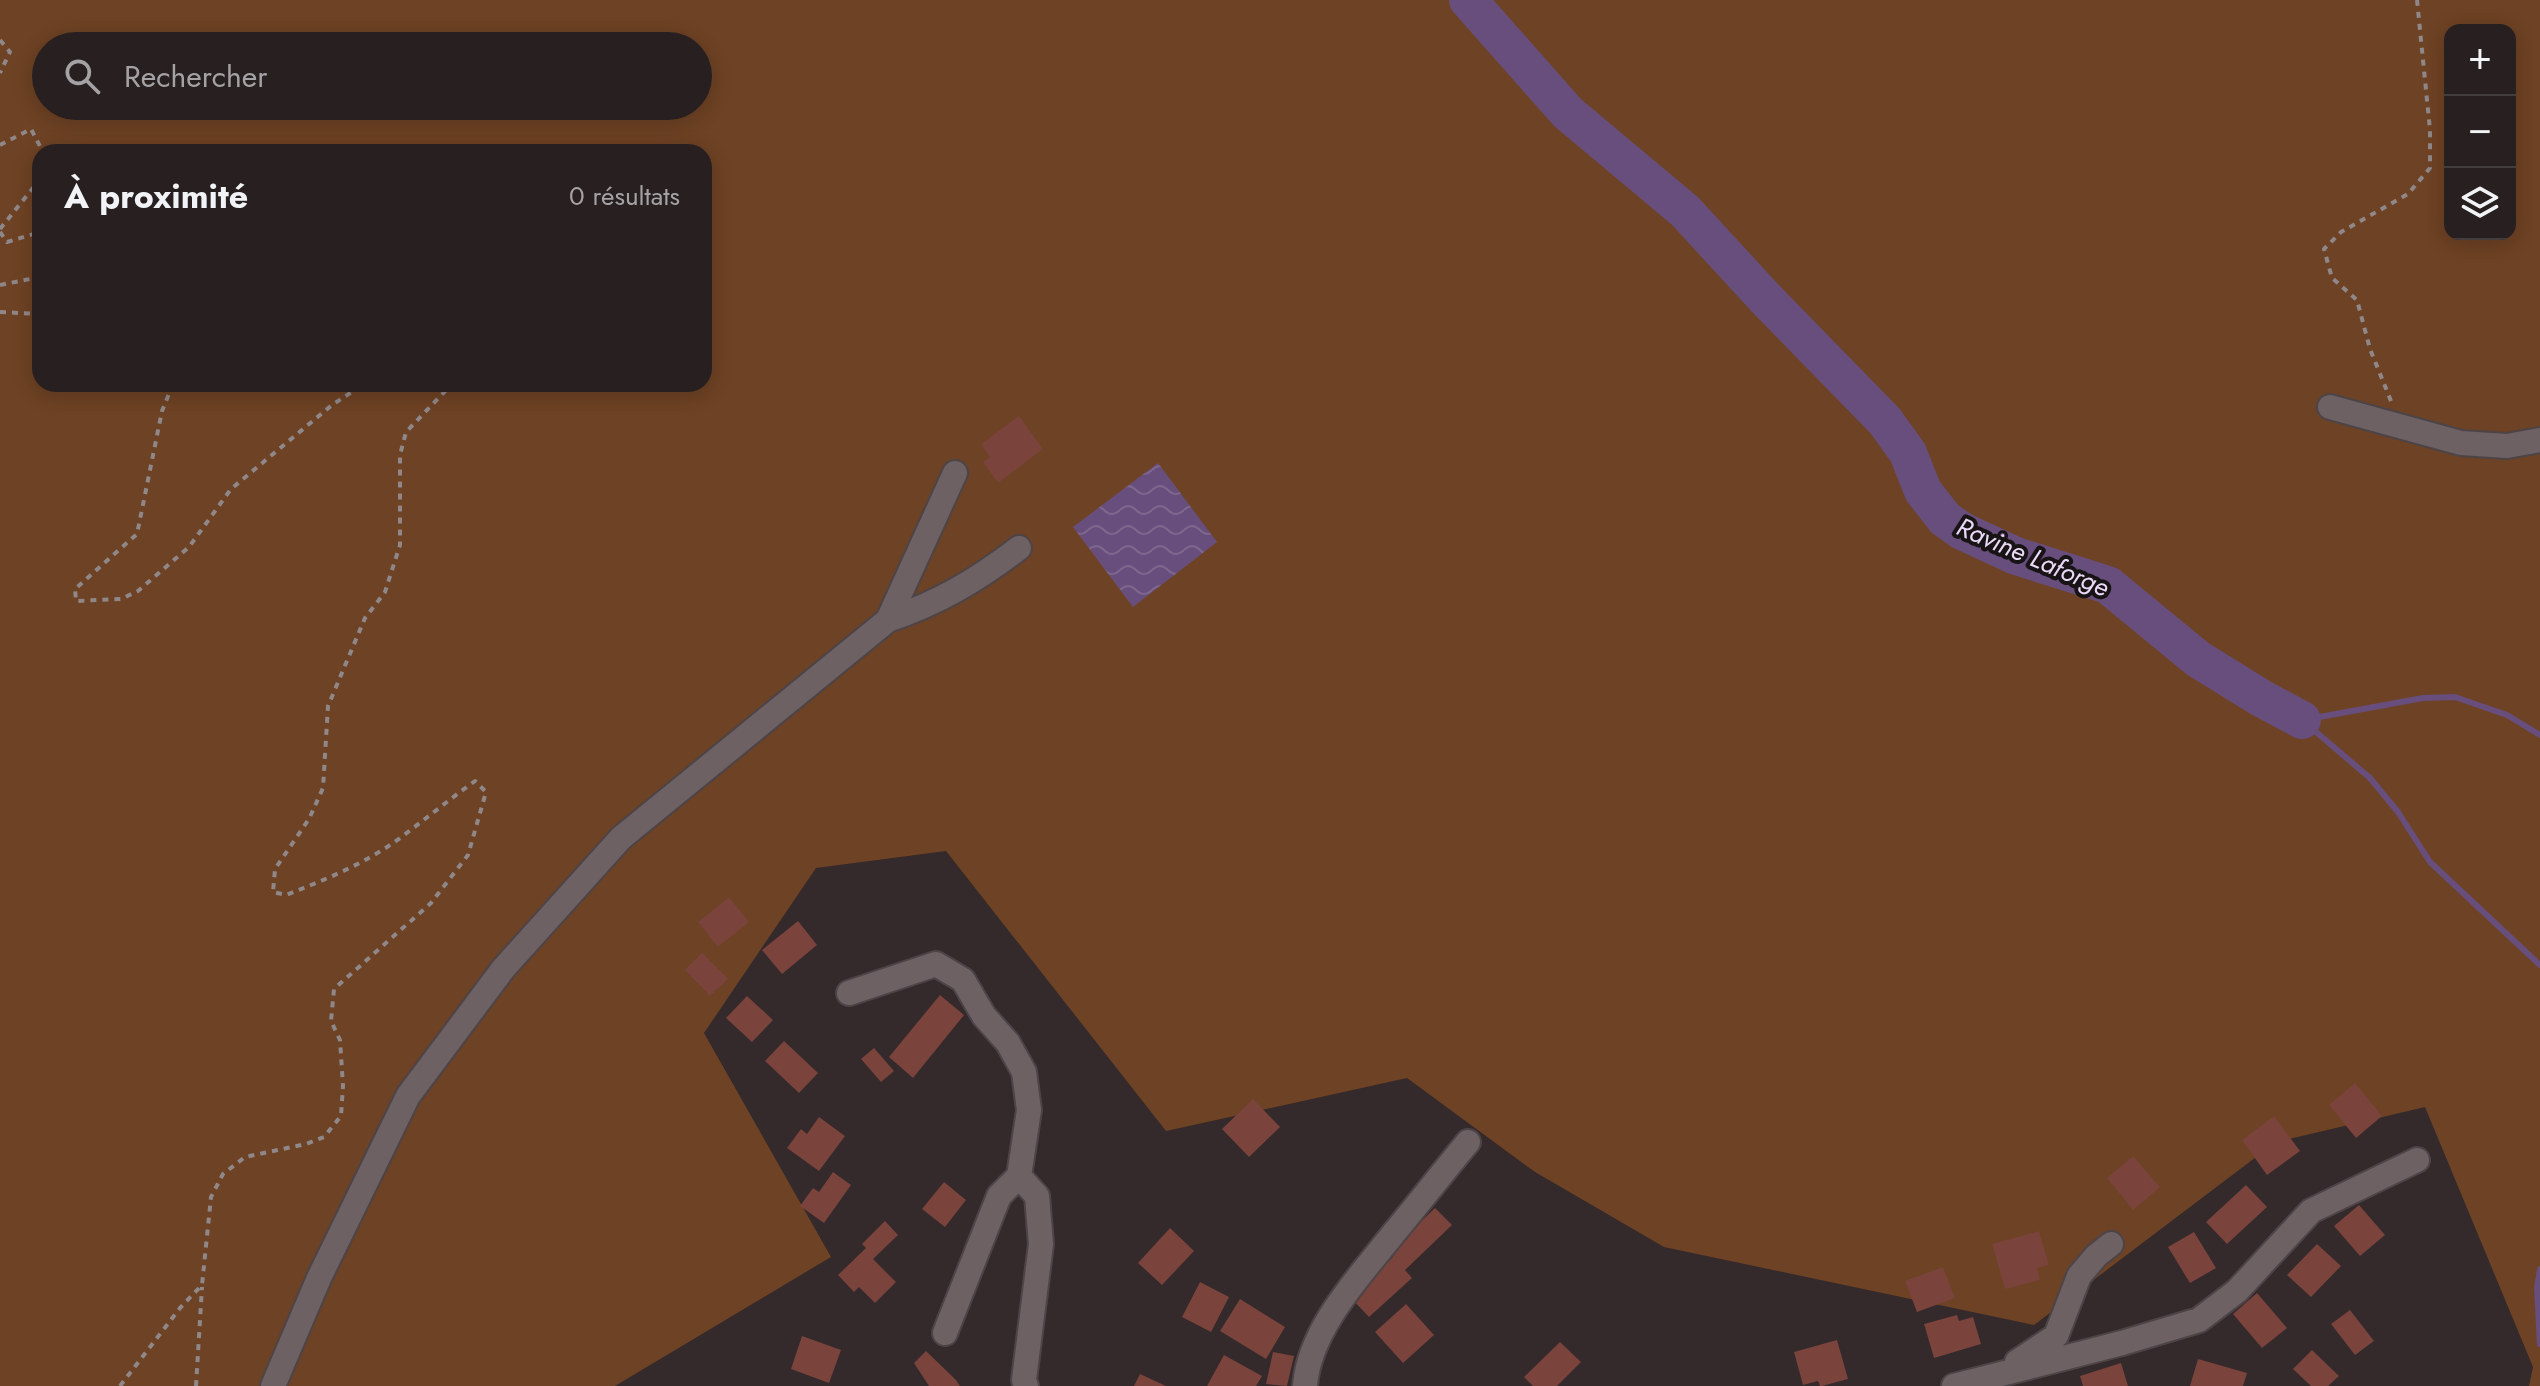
<!DOCTYPE html>
<html lang="fr">
<head>
<meta charset="utf-8">
<style>
  body { margin:0; font-family:Jost,sans-serif; background:#2f2729; color:#f1f3f6 }
  .controls { position:absolute; right:24px; top:24px; display:grid; overflow:hidden; border-radius:16px; box-shadow:0 4px 20px #0003 }
  .controls button { width:72px; height:72px; display:grid; place-items:center; padding:0; border:0; border-bottom:2px solid #433d3e; background:#271f20; color:#f1f3f6; font:40px sans-serif }
  .list { margin:0; padding:0; list-style:none }
  h2 { display:flex; justify-content:space-between; align-items:center; height:104px; margin:0; padding:0 32px; font-size:34px }
  h2 small { font-size:26px; font-weight:400; color:#a4a2a5 }
  .icon { flex:none; width:44px; height:44px; fill:none; stroke:currentColor; stroke-width:2; stroke-linecap:round; stroke-linejoin:round }
  .map { position:relative; flex:none; width:2540px; height:1386px; overflow:hidden }
  .search { position:absolute; background:#271f20; box-shadow:0 4px 20px #0003; left:32px; top:32px; width:680px; height:88px; display:flex; align-items:center; gap:20px; box-sizing:border-box; padding:0 28px; border-radius:44px; color:#a4a2a5; font-size:30px }
  .panel { position:absolute; background:#271f20; box-shadow:0 4px 20px #0003; left:32px; top:144px; width:680px; height:248px; border-radius:24px }
  .map>svg:first-child { display:block }
  .green { fill:#6e4224; fill-rule:evenodd }
  .water { fill:url(#water-waves) }
  .lines { fill:none; stroke-linecap:round; stroke-linejoin:round }
  .stream { stroke:#684e7c; stroke-width:6 }
  .river { stroke:#684e7c; stroke-width:38 }
  .building { fill:#7a433c }
  .minor-casing { stroke:#4d4447; stroke-width:28 }
  .path { stroke:#908789; stroke-width:4; stroke-dasharray:6 6; stroke-linecap:butt }
  .minor { stroke:#6e6164; stroke-width:24 }
  .labels { text-anchor:middle; dominant-baseline:central; stroke-width:8; stroke-linejoin:round; paint-order:stroke }
  .water-label { font-size:26px; font-style:italic; fill:#eadaf8; stroke:#181314 }
</style>
</head>
<body>
<div class="map">
<svg width="2540" height="1386" viewBox="0 0 2540 1386">
  <defs>
    <pattern id="water-waves" width="16" height="10" patternUnits="userSpaceOnUse" patternTransform="scale(2)"><rect width="16" height="10" fill="#684e7c"/><path d="M0 5q4-4 8 0t8 0" fill="none" stroke="#7d678e"/></pattern>
  </defs>
  <rect width="100%" height="100%" fill="#34292b"/>
  <path class="green" d="M0 0H2540V1386H2529L2533 1367 2425 1107 2276 1142 2034 1325 1664 1247 1535 1172 1407 1078 1166 1131 946 851 816 868 704 1033 831 1257 615 1386H0ZM2450 30H2510V234H2450ZM46 46H698V106H46ZM40 152H704V384H40Z"/>
  <path class="water" d="M1158 463 1217 542 1133 607 1073 527Z"/>
  <g class="lines">
    <path class="stream" d="M2302 720 2370 778 2398 812 2430 862 2540 965
      M2303 720 2423 698 2455 697 2507 715 2540 735
      M2540 1269 2537 1288 2540 1344"/>
    <path class="river" d="M1468 0 1568 113 1685 211 1765 298 1885 421 1908 453 1923 491 1945 519 1962 531 2016 556 2108 585 2198 659 2261 698 2302 720"/>
  </g>
  <path class="building" d="M1019 416 1043 449 998 483 983 462 990 457 981 444Z
    M729 897 749 922 718 947 698 922Z
    M798 921 817 945 782 974 762 950Z
    M702 953 728 979 710 996 685 970Z
    M940 995 964 1015 913 1078 889 1057Z
    M747 996 773 1020 752 1042 726 1018Z
    M784 1041 818 1073 799 1093 765 1061Z
    M874 1048 894 1071 881 1082 861 1059Z
    M2355 1083 2382 1116 2356 1138 2329 1105Z
    M1253 1099 1280 1127 1249 1157 1222 1129Z
    M2274 1116 2300 1151 2267 1175 2242 1140Z
    M819 1117 845 1136 819 1171 787 1148 801 1129 807 1134Z
    M2133 1156 2160 1187 2133 1210 2107 1178Z
    M833 1172 851 1185 824 1223 800 1206 813 1188 819 1192Z
    M944 1182 966 1200 945 1227 922 1209Z
    M2246 1185 2267 1207 2227 1244 2206 1222Z
    M2359 1205 2385 1235 2360 1256 2334 1226Z
    M1435 1208 1452 1225 1405 1270 1412 1278 1369 1317 1350 1297 1393 1257 1389 1253Z
    M885 1221 898 1235 873 1259 896 1282 875 1303 859 1287 854 1292 838 1275 866 1248 862 1244Z
    M1170 1228 1194 1251 1162 1285 1138 1263Z
    M2039 1231 2049 1265 2037 1268 2040 1280 2005 1289 1992 1244Z
    M2194 1232 2216 1268 2190 1283 2168 1247Z
    M2317 1244 2341 1266 2311 1297 2287 1275Z
    M1943 1267 1955 1298 1917 1312 1905 1281Z
    M1200 1282 1229 1297 1211 1332 1182 1317Z
    M2257 1293 2287 1328 2262 1348 2233 1314Z
    M1240 1299 1285 1327 1266 1359 1220 1331Z
    M1406 1304 1434 1335 1403 1363 1375 1332Z
    M2350 1310 2374 1341 2355 1355 2331 1324Z
    M1957 1315 1959 1321 1973 1317 1981 1344 1934 1358 1924 1324Z
    M802 1336 841 1350 829 1383 791 1369Z
    M1837 1340 1848 1379 1822 1386H1820L1818 1381 1803 1385 1794 1352Z
    M1560 1342 1581 1362 1557 1386H1533L1524 1377Z
    M2312 1350 2339 1376 2328 1386H2311L2293 1369Z
    M926 1351 956 1380 960 1386H929L914 1363Z
    M1273 1352 1294 1356 1287 1386 1266 1384Z
    M1224 1355 1262 1376 1256 1386H1207Z
    M2198 1359 2247 1373 2243 1386H2190Z
    M2121 1363 2128 1386H2083L2080 1376Z
    M1140 1374 1166 1386H1134Z"/>
  <g class="lines">
    <g class="minor-casing">
      <path id="minor" d="M2330 407 2461 443 2507 446 2540 440
        M888 620 955 473
        M849 993 936 964 963 980 984 1016 1008 1043 1024 1072 1029 1110 1019 1176
        M945 1333 999 1196 1019 1176 1037 1196 1041 1244 1024 1380 1026 1386
        M2017 1362 2056 1336 2079 1276 2096 1256 2111 1244
        M273 1386 319 1278 408 1096 503 969 621 838 888 620C938 603 976 581 1019 548
        M1305 1386C1309 1329 1360 1276 1394 1233 1419 1203 1443 1172 1468 1142
        M1954 1386 2122 1343 2199 1320 2237 1291 2311 1211 2417 1160"/>
    </g>
    <path class="path" d="M0 40 10 52 0 73
      M0 145 31 129 43 152
      M0 229 37 183 40 169
      M0 232 7 242 40 232
      M0 285 40 277
      M0 312 40 314
      M173 384 162 411 137 534 75 589 76 601 121 599 138 591 189 547 231 489 332 405 364 384
      M2391 401 2370 349 2357 300 2332 278 2324 249 2341 232 2408 194 2430 168V130L2417 0
      M120 1386 180 1308 202 1285 211 1197 223 1174 245 1157 306 1144 324 1137 341 1116 343 1086 340 1040 331 1021 334 989 431 903 468 855 486 792 475 781C450 799 428 817 404 835 369 862 327 879 286 895L273 892 275 869 309 819 323 788 328 706 365 618 385 592 400 545V455L406 432 452 384
      M196 1386 202 1287"/>
    <use href="#minor" class="minor"/>
  </g>
  <g class="labels">
    <g class="water-label">
      <text transform="translate(2033 557) rotate(23)">Ravine Laforge</text>
    </g>
  </g>
</svg>
<div class="controls">
<button>+</button>
<button>−</button>
<button><svg class="icon" aria-label="layers" viewBox="0 0 24 24"><path d="M12 4l9 5-9 5-9-5zM3 14l9 5 9-5"/></svg></button>
</div>
<div class="search"><svg class="icon" aria-label="search" viewBox="0 0 24 24"><circle cx="10" cy="10" r="6"/><path d="M15 15l6 6"/></svg>Rechercher</div>
<section class="panel">
<h2>À proximité<small>0 résultats</small></h2>
<ul class="list">
</ul>
</section>
</div>
</body>
</html>
